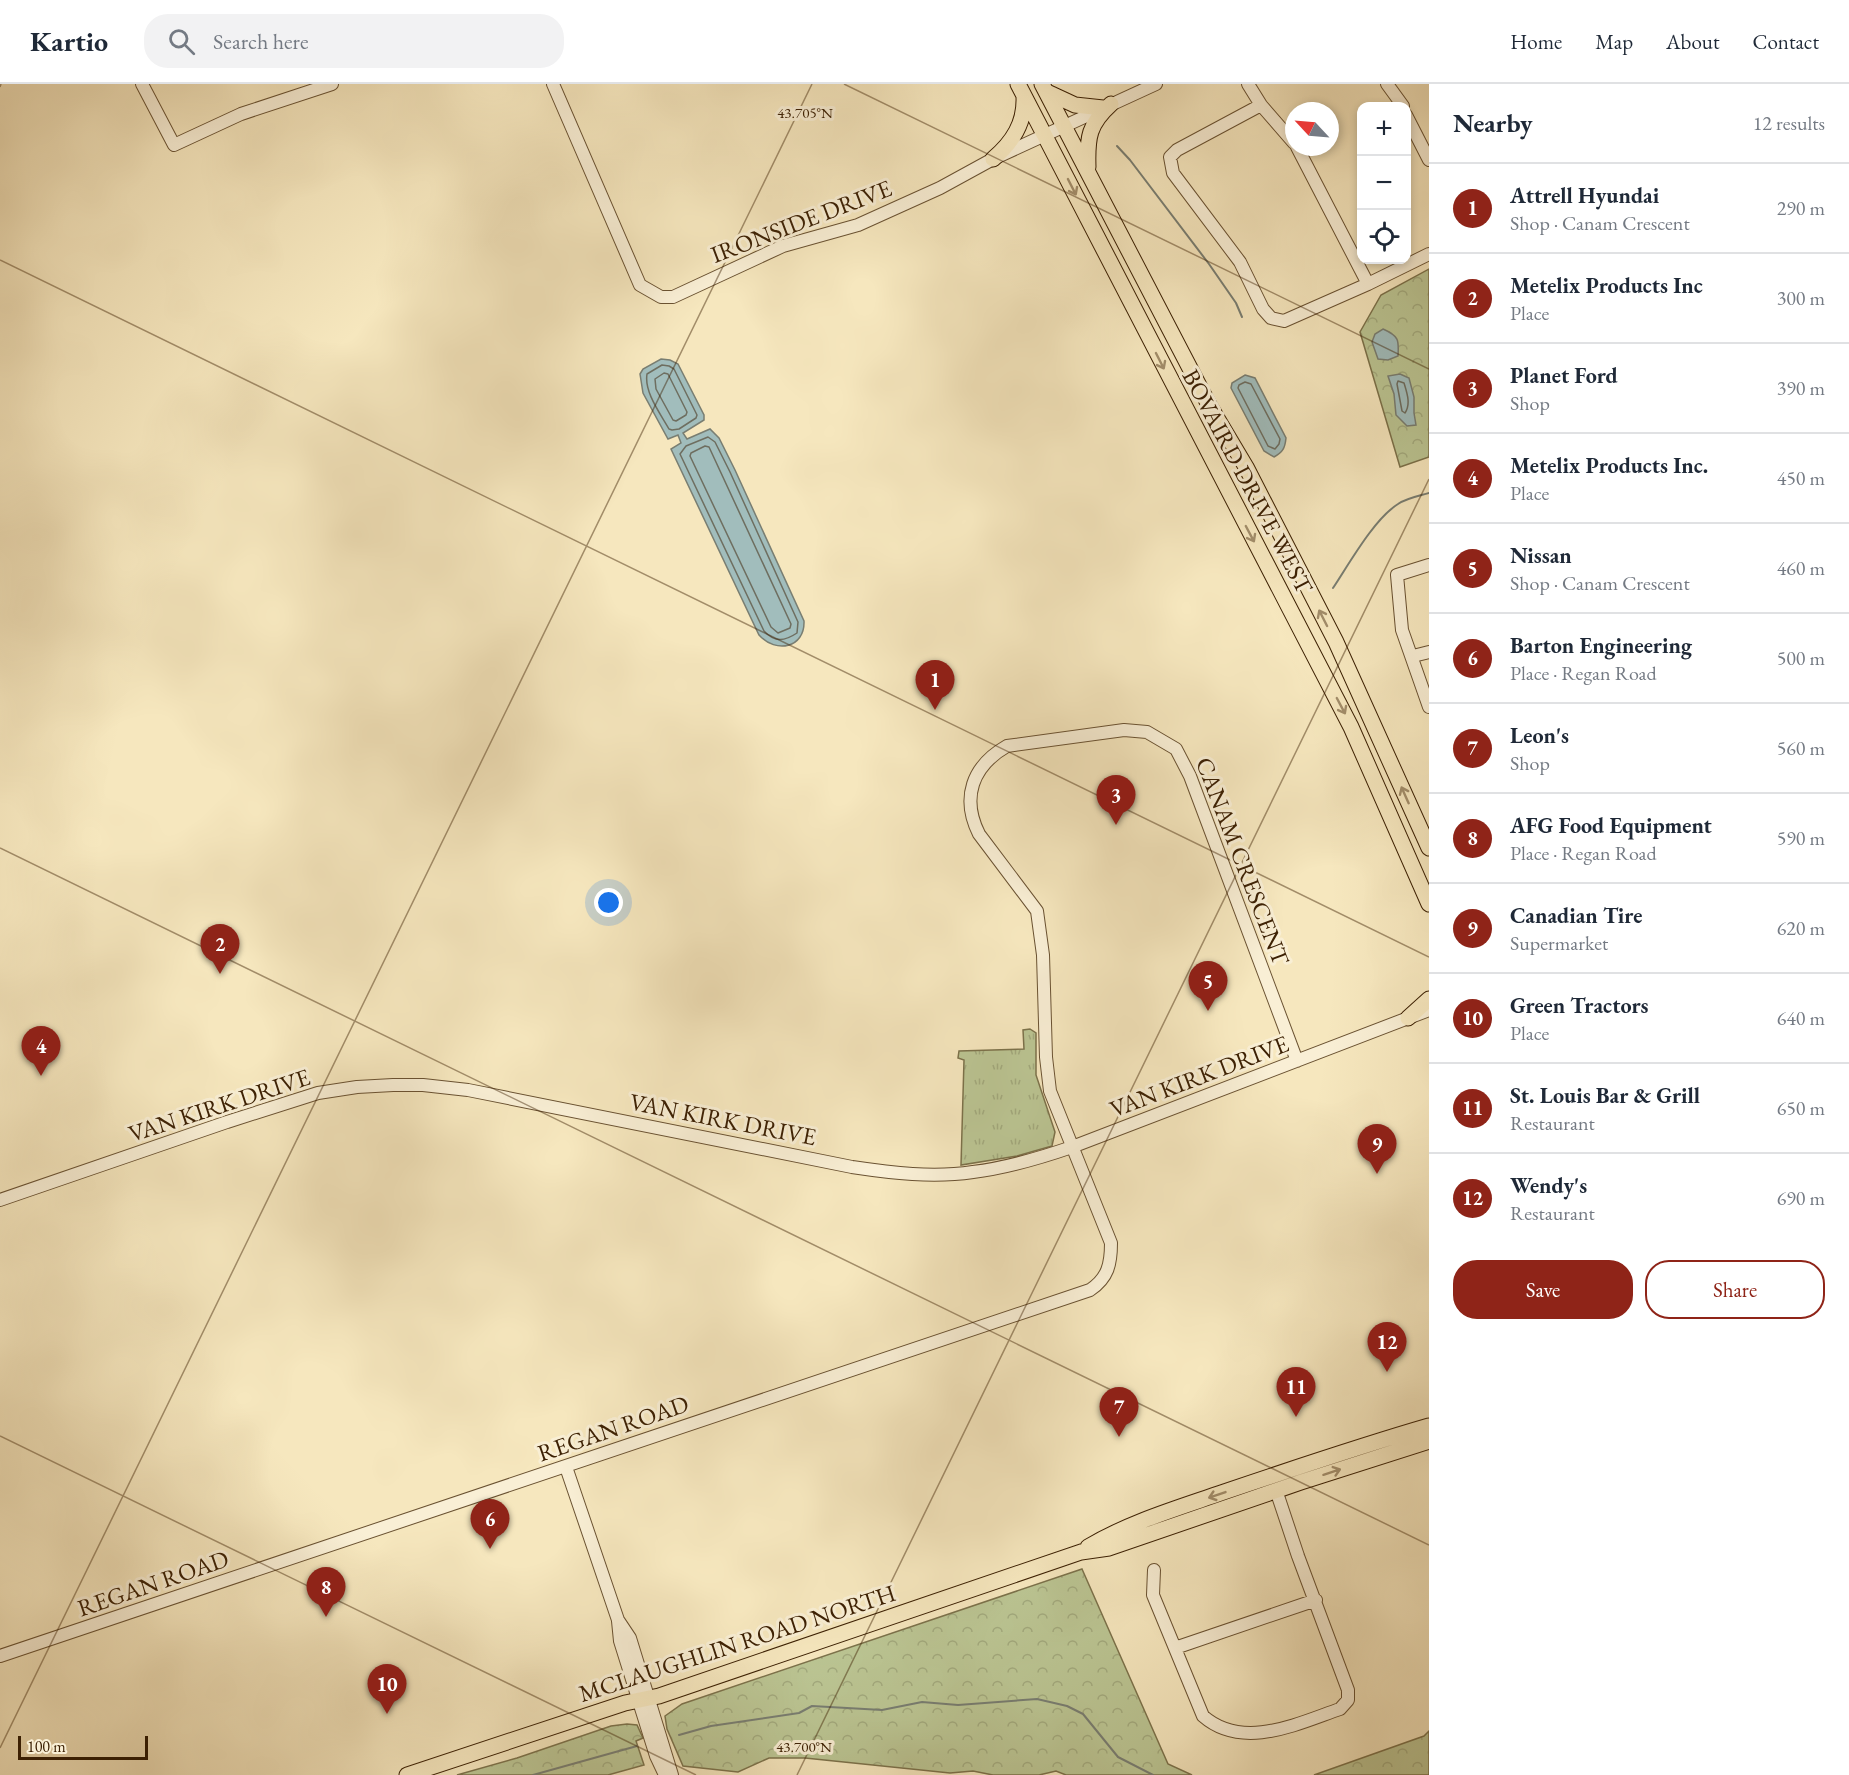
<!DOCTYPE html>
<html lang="en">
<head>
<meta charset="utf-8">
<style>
  body { margin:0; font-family:"EB Garamond",serif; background:#f2f2f3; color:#1f2937 }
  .controls { position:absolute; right:18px; top:18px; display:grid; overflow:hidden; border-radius:12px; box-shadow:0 3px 9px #0003 }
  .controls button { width:54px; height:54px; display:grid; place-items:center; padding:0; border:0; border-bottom:2px solid #e0e1e3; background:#fff; color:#1f2937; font:30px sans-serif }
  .compass { position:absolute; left:1285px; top:18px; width:54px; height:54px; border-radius:50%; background:#fff; box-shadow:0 3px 9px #0003; rotate:296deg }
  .scale { position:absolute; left:18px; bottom:15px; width:130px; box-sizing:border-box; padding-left:6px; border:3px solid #3c2003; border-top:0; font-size:16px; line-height:21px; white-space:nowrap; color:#3c2003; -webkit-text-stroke:4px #f9efd5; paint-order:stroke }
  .you { position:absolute; left:609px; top:819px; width:21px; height:21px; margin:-15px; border:4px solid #fff; border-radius:50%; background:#1a73e8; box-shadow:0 0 0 9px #1a73e833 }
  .badge { display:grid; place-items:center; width:39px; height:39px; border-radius:50%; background:#8f2418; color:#fff; font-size:20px; font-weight:700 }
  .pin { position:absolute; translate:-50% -50px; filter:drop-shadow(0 2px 3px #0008) }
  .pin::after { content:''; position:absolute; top:32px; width:21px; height:18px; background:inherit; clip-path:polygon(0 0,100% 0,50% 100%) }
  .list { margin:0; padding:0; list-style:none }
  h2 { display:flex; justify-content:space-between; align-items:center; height:78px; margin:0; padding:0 24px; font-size:26px }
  h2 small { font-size:20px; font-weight:400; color:#747a83 }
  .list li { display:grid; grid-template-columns:39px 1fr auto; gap:18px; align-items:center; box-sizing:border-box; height:90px; padding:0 24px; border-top:2px solid #e0e1e3 }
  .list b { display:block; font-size:22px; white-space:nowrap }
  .list p { margin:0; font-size:20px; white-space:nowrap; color:#747a83 }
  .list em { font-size:20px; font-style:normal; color:#747a83 }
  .actions { display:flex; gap:12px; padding:18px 24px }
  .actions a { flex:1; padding:14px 0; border:2px solid #8f2418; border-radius:24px; text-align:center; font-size:21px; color:#8f2418 }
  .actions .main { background:#8f2418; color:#fff }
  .icon { flex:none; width:33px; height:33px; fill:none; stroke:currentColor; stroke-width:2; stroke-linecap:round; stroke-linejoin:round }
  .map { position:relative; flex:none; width:1429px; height:1691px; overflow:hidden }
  header { display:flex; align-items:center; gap:36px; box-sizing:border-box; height:84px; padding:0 30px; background:#fff; border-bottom:2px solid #e0e1e3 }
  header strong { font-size:28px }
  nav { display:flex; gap:33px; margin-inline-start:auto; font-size:21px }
  .search { width:420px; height:54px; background:#f2f2f3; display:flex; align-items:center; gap:15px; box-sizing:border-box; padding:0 21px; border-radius:24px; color:#747a83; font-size:22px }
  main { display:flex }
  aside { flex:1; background:#fff }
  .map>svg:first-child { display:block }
  .grass { fill:url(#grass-tufts); stroke:#7c724b; stroke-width:1.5 }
  .park { fill:url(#park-crowns); stroke:#7c724b; stroke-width:1.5 }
  .water { fill:#a1bdbc; stroke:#797e72; stroke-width:1.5 }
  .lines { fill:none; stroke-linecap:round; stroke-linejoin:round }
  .shore { stroke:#6e6e60; stroke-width:1.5 }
  .stream { stroke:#797e72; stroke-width:2 }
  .minor-casing { stroke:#6a5232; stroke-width:14 }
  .major-casing { stroke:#3c2003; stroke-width:17 }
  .minor { stroke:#f9efd5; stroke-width:12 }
  .major { stroke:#f6e7be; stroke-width:15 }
  .oneway { stroke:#a28d6a }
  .ticks { fill:none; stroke:#3c2003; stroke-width:1.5; stroke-opacity:0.45 }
  .labels { text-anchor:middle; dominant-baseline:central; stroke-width:6; stroke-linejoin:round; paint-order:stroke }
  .street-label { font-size:24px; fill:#3c2003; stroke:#f9efd5 }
  .ticks-label { font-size:15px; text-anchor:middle; fill:#3c2003; stroke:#f9efd5; stroke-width:6; stroke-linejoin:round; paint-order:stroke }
</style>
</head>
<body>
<header>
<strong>Kartio</strong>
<div class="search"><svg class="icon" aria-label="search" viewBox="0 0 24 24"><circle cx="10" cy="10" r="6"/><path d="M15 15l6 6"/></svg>Search here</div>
<nav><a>Home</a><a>Map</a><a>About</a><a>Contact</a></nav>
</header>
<main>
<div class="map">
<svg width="1429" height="1691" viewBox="0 0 1429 1691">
  <defs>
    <pattern id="grass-tufts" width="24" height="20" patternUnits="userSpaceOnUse" patternTransform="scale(1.5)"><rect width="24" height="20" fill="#bbc593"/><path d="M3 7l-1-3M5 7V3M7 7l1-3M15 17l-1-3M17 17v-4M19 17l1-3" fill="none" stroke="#a2a97d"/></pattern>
    <pattern id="park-crowns" width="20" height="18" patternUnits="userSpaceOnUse" patternTransform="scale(1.5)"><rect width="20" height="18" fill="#bbc593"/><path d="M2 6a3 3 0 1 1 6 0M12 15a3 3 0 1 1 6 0" fill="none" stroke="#a2a97d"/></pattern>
  </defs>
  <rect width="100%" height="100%" fill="#f6e7be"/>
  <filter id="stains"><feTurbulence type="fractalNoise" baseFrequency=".00333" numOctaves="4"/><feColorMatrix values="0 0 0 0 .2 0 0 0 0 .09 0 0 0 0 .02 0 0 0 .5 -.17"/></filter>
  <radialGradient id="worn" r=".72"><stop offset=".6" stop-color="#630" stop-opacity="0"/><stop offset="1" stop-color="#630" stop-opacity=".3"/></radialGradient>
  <path class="grass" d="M1030 945 1036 949V991L1055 1048 1052 1062 1017 1072 961 1081 964 976 958 974 959 967 1024 965 1023 946Z"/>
  <path class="park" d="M1429 185V373L1400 383 1360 248 1381 211Z
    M1082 1485 1168 1680 1192 1691H1066L1056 1687 1039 1691H993L973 1687 950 1689 805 1674H769L738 1688 683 1682 667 1645 665 1632 682 1620Z
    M627 1640 637 1641 643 1654 636 1657 644 1681 608 1691H457L517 1674 611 1642Z
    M1429 1647V1691H1314L1424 1652Z"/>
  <path class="water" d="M1383 245C1399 252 1399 256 1398 272L1388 276 1378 275 1372 258 1375 250Z
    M661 275 670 276 678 280 704 331V336L683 349 687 355 710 345 719 354 735 386 804 537C805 564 776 570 759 551L671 365 681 359 678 351 668 355 643 309 640 290 643 285Z
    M1400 290 1409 294 1414 313V329L1416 341 1407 342 1396 331 1394 310 1388 292Z
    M1245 291 1255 294 1286 354C1285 364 1283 368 1274 373L1264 367 1231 304 1232 299Z"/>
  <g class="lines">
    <path class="shore" d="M662 281 669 282 674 285 697 331 696 334 679 345 672 346 669 345C660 329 644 308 647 290Z
      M664 289 668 290 687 328 686 331 676 337 673 336 656 305 655 295Z
      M1398 297 1404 299C1407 309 1411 320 1405 329L1402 327 1397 300Z
      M1245 298 1251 300 1280 355 1279 360 1275 365 1268 362 1238 304 1239 301Z
      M708 353 715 358 730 388 798 538 797 549C785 557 775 559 764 547L680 370 686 362Z
      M705 362 709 363 791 540 790 544 778 549 771 543 690 372 691 369Z"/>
    <path class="stream" d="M1117 62 1130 76 1209 180 1236 219 1242 233
      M1333 504C1349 480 1374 435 1398 420 1407 414 1419 412 1429 409
      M679 1651 711 1642 799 1629 812 1622 882 1626 922 1618 958 1621 1037 1615 1067 1622 1083 1630 1118 1673 1153 1691
      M533 1691 637 1662"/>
    <g class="minor-casing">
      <path id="minor" d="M142 0 174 61 241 30 332 0
        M553 0 640 201 661 213H673L783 162 858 141 940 104 993 75 1156 0
        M1248 0 1261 21 1294 59
        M1387 0 1403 22
        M1261 21 1177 66 1170 73 1173 89 1240 178 1263 225 1271 234 1284 237 1368 200
        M1406 31 1429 76
        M1297 63 1368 200 1429 170
        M1429 481 1397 491 1402 546 1429 623
        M1413 572 1429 568
        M0 1116 227 1038 318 1009 357 1003 393 1001H423L468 1006 852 1083C892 1089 933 1094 973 1088 1007 1084 1040 1074 1072 1063L1429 926
        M566 1383 618 1536 630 1554 672 1691
        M1154 1486 1153 1511 1203 1632C1243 1667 1299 1639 1340 1625L1348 1616V1606L1298 1472 1276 1406
        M618 1537 620 1557 656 1672 665 1691
        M1175 1564 1316 1516
        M0 1572 1090 1206C1108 1194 1111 1180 1111 1159L1050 1007 1046 973 1043 871 1037 827 979 750C961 714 972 682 1007 662L1124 646 1147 648 1176 665 1190 692 1297 977"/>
    </g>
    <g class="major-casing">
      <path id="major" d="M1018 0 1351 643 1429 820
        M1042 0 1208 319 1246 383 1336 558 1429 764
        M1047 8 1075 21 1103 24
        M993 75C1013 58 1025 39 1024 13
        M1088 83C1087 53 1089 40 1111 20
        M1408 934 1429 915
        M1088 1463C1130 1438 1178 1424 1224 1408 1292 1385 1360 1362 1429 1342
        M407 1691 625 1619 659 1612 1081 1468 1109 1464 1301 1398 1429 1357"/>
    </g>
    <use href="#minor" class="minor"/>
    <use href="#major" class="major"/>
  </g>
  <defs><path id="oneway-shaft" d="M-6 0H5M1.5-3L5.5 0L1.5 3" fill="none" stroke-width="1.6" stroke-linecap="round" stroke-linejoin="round" transform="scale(1.5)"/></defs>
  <g class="oneway">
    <use href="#oneway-shaft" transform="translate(1072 103) rotate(63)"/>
    <use href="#oneway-shaft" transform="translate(1160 277) rotate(63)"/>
    <use href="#oneway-shaft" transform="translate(1250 450) rotate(62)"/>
    <use href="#oneway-shaft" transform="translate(1323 534) rotate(-117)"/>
    <use href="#oneway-shaft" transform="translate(1341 622) rotate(62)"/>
    <use href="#oneway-shaft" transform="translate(1405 711) rotate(-114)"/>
    <use href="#oneway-shaft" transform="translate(1332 1388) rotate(-18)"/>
    <use href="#oneway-shaft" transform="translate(1217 1411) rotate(161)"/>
  </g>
  <path class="ticks" d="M844 0 1429 285M0 3 1 0M0 176 1429 873M0 764 1429 1461M0 1352 696 1691M0 1664 812 0M797 1691 1429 395"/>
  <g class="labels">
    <g class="street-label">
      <text transform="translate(801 137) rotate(-21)">IRONSIDE DRIVE</text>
      <text transform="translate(1248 397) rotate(62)">BOVAIRD DRIVE WEST</text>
      <text transform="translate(1243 777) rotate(69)">CANAM CRESCENT</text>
      <text transform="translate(1199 992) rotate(-21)">VAN KIRK DRIVE</text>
      <text transform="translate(219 1021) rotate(-18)">VAN KIRK DRIVE</text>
      <text transform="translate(723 1035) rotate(11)">VAN KIRK DRIVE</text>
      <text transform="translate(613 1344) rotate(-19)">REGAN ROAD</text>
      <text transform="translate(153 1499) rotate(-19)">REGAN ROAD</text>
      <text transform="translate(737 1559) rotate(-18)">MCLAUGHLIN ROAD NORTH</text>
    </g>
  </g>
  <g class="ticks-label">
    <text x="805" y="34">43.705°N</text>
    <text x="804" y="1668">43.700°N</text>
  </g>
  <rect width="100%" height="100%" filter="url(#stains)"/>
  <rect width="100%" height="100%" fill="url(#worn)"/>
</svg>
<div class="controls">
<button>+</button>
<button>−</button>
<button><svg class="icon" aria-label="locate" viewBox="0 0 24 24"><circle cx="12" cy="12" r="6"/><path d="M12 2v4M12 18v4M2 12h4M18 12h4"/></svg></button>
</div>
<svg class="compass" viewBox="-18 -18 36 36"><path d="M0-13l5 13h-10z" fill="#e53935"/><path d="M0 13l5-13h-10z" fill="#747a83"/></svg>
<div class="scale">100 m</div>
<div class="you"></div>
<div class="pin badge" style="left:935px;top:626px">1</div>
<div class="pin badge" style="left:220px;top:890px">2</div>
<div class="pin badge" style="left:1116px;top:741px">3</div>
<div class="pin badge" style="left:41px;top:992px">4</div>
<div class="pin badge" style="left:1208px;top:927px">5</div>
<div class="pin badge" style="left:490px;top:1465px">6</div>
<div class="pin badge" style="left:1119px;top:1353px">7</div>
<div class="pin badge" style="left:326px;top:1533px">8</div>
<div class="pin badge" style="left:1377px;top:1090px">9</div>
<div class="pin badge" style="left:387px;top:1630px">10</div>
<div class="pin badge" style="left:1296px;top:1333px">11</div>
<div class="pin badge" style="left:1387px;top:1288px">12</div>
</div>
<aside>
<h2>Nearby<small>12 results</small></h2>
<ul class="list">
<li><span class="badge">1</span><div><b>Attrell Hyundai</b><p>Shop · Canam Crescent</p></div><em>290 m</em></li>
<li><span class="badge">2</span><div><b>Metelix Products Inc</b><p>Place</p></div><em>300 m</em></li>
<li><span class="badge">3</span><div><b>Planet Ford</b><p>Shop</p></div><em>390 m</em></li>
<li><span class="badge">4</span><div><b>Metelix Products Inc.</b><p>Place</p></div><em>450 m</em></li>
<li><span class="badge">5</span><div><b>Nissan</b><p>Shop · Canam Crescent</p></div><em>460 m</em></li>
<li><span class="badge">6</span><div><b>Barton Engineering</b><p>Place · Regan Road</p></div><em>500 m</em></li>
<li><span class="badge">7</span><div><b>Leon's</b><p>Shop</p></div><em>560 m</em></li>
<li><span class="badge">8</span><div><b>AFG Food Equipment</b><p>Place · Regan Road</p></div><em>590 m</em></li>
<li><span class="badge">9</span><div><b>Canadian Tire</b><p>Supermarket</p></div><em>620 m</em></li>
<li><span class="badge">10</span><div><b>Green Tractors</b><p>Place</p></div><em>640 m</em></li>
<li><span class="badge">11</span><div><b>St. Louis Bar &amp; Grill</b><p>Restaurant</p></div><em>650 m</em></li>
<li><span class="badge">12</span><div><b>Wendy's</b><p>Restaurant</p></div><em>690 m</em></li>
</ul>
<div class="actions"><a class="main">Save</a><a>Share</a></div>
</aside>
</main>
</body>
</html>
